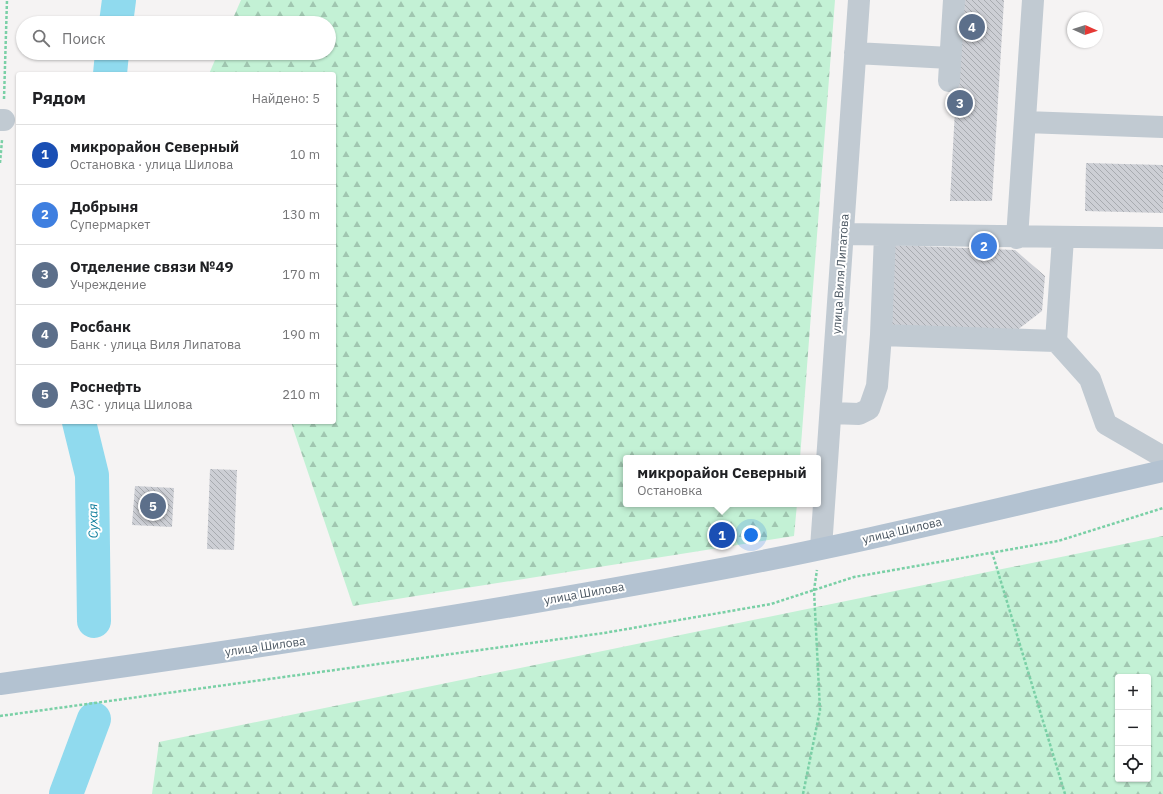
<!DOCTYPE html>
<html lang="ru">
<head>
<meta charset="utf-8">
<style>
  body { margin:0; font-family:"IBM Plex Sans",sans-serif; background:#f2f2f2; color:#202124 }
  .controls { position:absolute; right:12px; bottom:12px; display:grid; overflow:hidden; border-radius:4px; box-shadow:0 1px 3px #0004 }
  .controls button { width:36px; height:36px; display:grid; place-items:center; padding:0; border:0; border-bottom:1px solid #e0e0e0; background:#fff; color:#202124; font:20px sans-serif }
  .compass { position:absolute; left:1067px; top:12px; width:36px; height:36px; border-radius:50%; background:#fff; box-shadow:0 1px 3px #0004; rotate:93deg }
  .you { position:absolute; left:751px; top:535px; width:14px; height:14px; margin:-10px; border:3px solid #fff; border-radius:50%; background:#1a73e8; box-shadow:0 0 0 6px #1a73e833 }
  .badge { display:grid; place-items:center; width:26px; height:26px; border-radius:50%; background:#d93025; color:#fff; font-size:13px; font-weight:700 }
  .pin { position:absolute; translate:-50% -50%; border:2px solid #fff; box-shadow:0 1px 4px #0006 }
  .popup { position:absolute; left:623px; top:455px; width:198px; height:52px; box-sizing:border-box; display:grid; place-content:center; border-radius:4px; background:#fff; filter:drop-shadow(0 1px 3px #0005); font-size:13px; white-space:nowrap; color:#757577 }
  .popup b { font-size:15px; color:#202124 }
  .popup::after { content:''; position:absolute; left:50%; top:100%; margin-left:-8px; border:8px solid transparent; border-top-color:#fff }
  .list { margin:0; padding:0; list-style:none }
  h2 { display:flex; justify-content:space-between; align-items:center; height:52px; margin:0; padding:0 16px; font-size:17px }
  h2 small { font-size:13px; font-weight:400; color:#757577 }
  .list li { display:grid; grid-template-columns:26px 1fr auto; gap:12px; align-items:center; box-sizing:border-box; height:60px; padding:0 16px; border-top:1px solid #e0e0e0 }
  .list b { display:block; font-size:15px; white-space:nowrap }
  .list p { margin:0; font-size:13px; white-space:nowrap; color:#757577 }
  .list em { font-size:13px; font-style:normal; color:#757577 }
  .icon { flex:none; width:22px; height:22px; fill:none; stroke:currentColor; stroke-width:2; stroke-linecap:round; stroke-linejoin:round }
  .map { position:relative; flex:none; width:1163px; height:794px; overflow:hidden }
  .search { position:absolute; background:#fff; box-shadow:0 1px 3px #0004; left:16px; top:16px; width:320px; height:44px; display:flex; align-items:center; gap:10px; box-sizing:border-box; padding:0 14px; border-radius:22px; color:#757577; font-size:15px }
  .panel { position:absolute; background:#fff; box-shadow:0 1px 3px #0004; left:16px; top:72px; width:320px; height:352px; border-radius:4px }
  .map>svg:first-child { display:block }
  .forest { fill:url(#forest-firs); fill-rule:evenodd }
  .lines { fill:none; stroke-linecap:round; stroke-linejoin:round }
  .river { stroke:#90daee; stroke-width:34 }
  .building { fill:url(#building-back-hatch) }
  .path { stroke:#7ad0a6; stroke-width:2.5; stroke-dasharray:3 2; stroke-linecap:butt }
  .minor { stroke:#c1cad2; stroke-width:22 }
  .major { stroke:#b3c2d1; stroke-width:22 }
  .labels { text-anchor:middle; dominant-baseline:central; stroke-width:4; stroke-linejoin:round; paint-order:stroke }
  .street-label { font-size:12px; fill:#4a5661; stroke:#fff }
  .water-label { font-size:13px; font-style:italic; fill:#0c7c9b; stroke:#fff }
</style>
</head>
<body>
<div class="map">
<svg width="1163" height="794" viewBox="0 0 1163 794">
  <defs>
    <pattern id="forest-firs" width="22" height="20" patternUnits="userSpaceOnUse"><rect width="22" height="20" fill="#c3f1d5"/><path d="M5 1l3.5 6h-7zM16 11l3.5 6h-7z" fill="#a0c6b0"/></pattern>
    <pattern id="building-back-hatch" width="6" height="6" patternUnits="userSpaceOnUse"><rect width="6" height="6" fill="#cdcfd5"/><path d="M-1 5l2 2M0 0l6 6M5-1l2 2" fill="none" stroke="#a8abb0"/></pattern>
  </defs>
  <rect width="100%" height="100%" fill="#f5f3f3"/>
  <path class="forest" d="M241 0H835L800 458H626V504H797L794 536 353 606 291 422H334V74H209L218 53H329V23H231Z
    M1163 536V794H152L159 742ZM1118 677H1148V779H1118Z"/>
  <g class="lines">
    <path class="river" d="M116 23 119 0
      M110 74 112 53
      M79 422 92 475 94 621
      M66 794 94 719"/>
  </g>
  <path class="building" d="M961 0H1004L992 201H950Z
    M1086 163 1163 165V213L1085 211Z
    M892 245 1015 250 1045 276 1042 311 1012 334 889 326Z
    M210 469 237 470 234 550 207 549Z
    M135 486 174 488 172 527 132 525Z"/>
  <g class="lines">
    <path class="path" d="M4 99 7 0
      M0 163 2 140
      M992 552 1065 794
      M0 716 604 633 771 604 854 577 1058 541 1163 508
      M803 794 820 710 814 590 817 570"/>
    <path class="minor" d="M855 53 950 58
      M949 81 954 0
      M0 120H4
      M1025 122 1163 127
      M843 234 1163 238
      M1017 238 1033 0
      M881 335 1056 341 1063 238
      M1056 341 1090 379 1106 424 1163 457
      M831 413 859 414 869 409 877 386 881 335 885 235
      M821 548 859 0"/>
    <path class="major" d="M0 684C237 651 475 615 710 571 862 543 1012 505 1163 471"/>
  </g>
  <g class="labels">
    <g class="street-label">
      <text transform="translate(840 274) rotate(-86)">улица Виля Липатова</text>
      <text transform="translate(902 530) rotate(-13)">улица Шилова</text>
      <text transform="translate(584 593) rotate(-10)">улица Шилова</text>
      <text transform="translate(265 646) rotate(-8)">улица Шилова</text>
    </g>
    <g class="water-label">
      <text transform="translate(93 521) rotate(-91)">Сухая</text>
    </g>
  </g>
</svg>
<div class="controls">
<button>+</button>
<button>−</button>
<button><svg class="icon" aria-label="locate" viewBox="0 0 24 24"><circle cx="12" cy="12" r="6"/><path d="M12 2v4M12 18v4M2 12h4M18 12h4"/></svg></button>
</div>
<svg class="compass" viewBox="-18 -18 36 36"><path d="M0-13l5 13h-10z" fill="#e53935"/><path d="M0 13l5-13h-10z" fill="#757577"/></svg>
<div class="you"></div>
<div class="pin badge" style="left:722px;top:535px;background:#1a4fb4">1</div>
<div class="popup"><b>микрорайон Северный</b>Остановка</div>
<div class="pin badge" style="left:984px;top:246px;background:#3f7fe0">2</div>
<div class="pin badge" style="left:960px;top:103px;background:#5c6f8a">3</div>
<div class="pin badge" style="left:972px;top:27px;background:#5c6f8a">4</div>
<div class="pin badge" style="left:153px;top:506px;background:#5c6f8a">5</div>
<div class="search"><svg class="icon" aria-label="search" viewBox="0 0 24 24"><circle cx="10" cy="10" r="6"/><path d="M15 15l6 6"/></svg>Поиск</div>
<section class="panel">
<h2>Рядом<small>Найдено: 5</small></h2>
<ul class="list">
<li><span class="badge" style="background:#1a4fb4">1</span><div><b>микрорайон Северный</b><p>Остановка · улица Шилова</p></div><em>10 m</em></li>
<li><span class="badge" style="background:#3f7fe0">2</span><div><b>Добрыня</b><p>Супермаркет</p></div><em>130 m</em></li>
<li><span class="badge" style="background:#5c6f8a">3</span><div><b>Отделение связи №49</b><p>Учреждение</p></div><em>170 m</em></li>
<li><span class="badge" style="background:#5c6f8a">4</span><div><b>Росбанк</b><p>Банк · улица Виля Липатова</p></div><em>190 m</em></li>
<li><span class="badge" style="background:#5c6f8a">5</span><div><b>Роснефть</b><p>АЗС · улица Шилова</p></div><em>210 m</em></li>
</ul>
</section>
</div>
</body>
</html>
